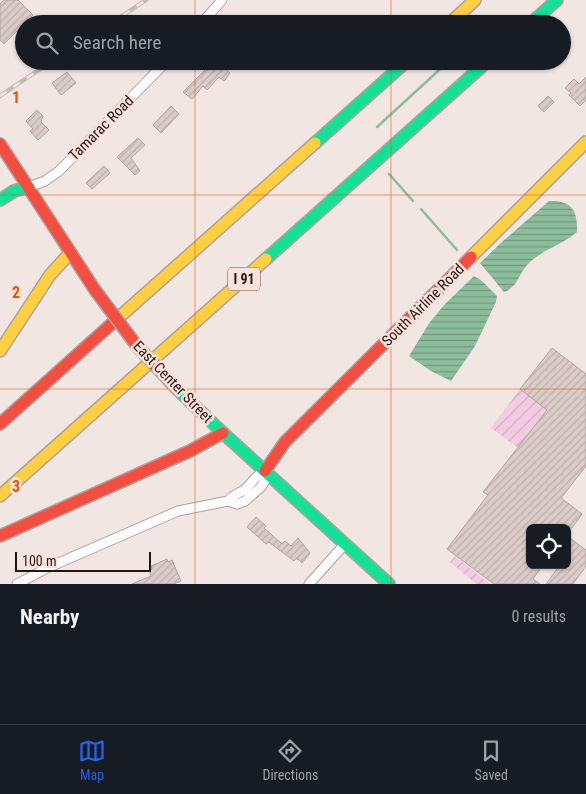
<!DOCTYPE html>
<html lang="en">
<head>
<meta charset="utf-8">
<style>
  body { margin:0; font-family:"Roboto Condensed",sans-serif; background:#242831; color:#f1f3f6 }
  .controls { position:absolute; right:15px; bottom:15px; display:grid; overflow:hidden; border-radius:8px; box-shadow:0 1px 4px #0004 }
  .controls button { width:45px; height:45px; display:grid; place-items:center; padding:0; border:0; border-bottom:1px solid #363941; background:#171b24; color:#f1f3f6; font:25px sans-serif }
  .scale { position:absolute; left:15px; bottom:12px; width:136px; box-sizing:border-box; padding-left:5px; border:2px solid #281510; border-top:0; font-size:14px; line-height:18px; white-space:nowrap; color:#281510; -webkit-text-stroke:4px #f8e2dc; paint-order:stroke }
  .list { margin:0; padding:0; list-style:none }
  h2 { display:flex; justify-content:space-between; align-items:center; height:65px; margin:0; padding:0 20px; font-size:21px }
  h2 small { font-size:16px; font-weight:400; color:#9ea1a6 }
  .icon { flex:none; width:28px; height:28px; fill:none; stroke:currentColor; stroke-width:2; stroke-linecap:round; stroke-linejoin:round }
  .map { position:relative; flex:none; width:586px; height:584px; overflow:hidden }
  .search { position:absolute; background:#171b24; box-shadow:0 1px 4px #0004; left:15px; right:15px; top:15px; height:55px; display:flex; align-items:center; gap:12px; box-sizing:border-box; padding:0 18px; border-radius:28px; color:#9ea1a6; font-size:19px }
  .sheet { height:140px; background:#171b24 }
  nav { display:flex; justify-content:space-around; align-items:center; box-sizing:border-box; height:70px; border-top:1px solid #363941; background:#171b24; font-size:14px; color:#9ea1a6 }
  nav a { display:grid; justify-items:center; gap:2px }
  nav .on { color:#2563eb }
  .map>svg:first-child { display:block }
  .garden { fill:url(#garden-furrows) }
  .water { fill:url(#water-rules) }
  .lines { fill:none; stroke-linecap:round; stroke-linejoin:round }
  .stream { stroke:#8cbd9c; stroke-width:2.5 }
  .building { fill:url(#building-hatch); stroke:#b1a39f }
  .street-casing { stroke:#afa19d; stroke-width:11 }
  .fast-casing { stroke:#afa19d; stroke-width:14 }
  .slow-casing { stroke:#afa19d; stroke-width:14 }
  .jam-casing { stroke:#afa19d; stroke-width:14 }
  .street { stroke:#fdfbfb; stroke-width:9 }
  .fast { stroke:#16e098; stroke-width:11 }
  .slow { stroke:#ffcf43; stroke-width:11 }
  .jam { stroke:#f24e42; stroke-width:11 }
  .rail-casing { stroke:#bfbbb9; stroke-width:4.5 }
  .rail { stroke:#f8e2dc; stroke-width:2.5; stroke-dasharray:8; stroke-linecap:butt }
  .jam-bridge-casing { stroke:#afa19d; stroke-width:14; stroke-linecap:butt }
  .jam-bridge { stroke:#f24e42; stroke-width:11 }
  .grid { fill:none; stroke:#de560c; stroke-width:1; stroke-opacity:0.55 }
  .labels { text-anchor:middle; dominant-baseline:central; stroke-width:5; stroke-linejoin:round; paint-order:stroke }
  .shield { fill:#f8e2dc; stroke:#66524d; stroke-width:1 }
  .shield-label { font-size:14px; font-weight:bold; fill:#281510 }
  .street-label { font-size:15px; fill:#281510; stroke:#f8e2dc }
  .grid-label { font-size:16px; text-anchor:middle; font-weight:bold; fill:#de560c; stroke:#f8e2dc; stroke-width:5; stroke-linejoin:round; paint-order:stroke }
</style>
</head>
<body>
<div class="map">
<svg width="586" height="584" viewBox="0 0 586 584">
  <defs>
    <pattern id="garden-furrows" width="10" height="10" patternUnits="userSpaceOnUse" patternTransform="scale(1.25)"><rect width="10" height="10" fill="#f3cce3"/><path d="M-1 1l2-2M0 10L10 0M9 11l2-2" fill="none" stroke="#d0aec2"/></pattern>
    <pattern id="water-rules" width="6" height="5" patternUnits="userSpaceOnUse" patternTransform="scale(1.25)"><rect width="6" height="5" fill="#8cbd9c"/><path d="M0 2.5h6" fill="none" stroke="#72987e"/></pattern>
    <pattern id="building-hatch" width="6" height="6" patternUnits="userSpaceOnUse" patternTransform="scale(1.25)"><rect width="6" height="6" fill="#dbccc8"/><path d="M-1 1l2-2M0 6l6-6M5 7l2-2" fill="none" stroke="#bcaeab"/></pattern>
  </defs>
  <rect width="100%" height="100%" fill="#f2e6e2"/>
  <path class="garden" d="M520 389 547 409 518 448 491 428Z
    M455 556 490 584H476L450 562Z"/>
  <path class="water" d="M549 201C572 200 578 211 577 232 562 245 541 250 527 265 518 275 518 287 504 292L480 263 503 241Z
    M474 276 482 281 497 296 496 302 475 346 451 381 431 371 409 356 430 322 445 304Z"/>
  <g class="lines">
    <path class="stream" d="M377 127 449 61
      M389 174 413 201
      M421 209 457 250"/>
  </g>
  <path class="building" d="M4 0H18L33 15 4 44 0 40V4Z
    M214 61H224L221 65 230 73 224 81 219 77 207 90 203 86 192 99 183 92Z
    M67 72 76 83 61 95 52 83Z
    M586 77V100L580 106 569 95 571 93 565 88 574 79 579 84Z
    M548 96 554 102 544 112 538 106Z
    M171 106 179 114 161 133 153 125Z
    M37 110 43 116 41 122 49 130 38 140 30 131 33 129 26 121Z
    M138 138 145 145 131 158 140 171 135 175 117 157Z
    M104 166 110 173 92 189 86 183Z
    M552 348 586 374V466L561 498 582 514 572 528H530V565H543L533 579 540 584H494L447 549 488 495 483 492 547 410 520 389Z
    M256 517 266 526 264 528 282 544 285 541 291 546 298 538 310 553 302 563 298 559H296L294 561 269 542 266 544 247 527Z
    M567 536 586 550V566L573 584H546L560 565H567Z
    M167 559 168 562 172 560 181 581 174 584H132L151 576 149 570 152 569 151 566Z"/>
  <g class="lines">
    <g class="street-casing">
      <path id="street" d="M201 24 222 0
        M29 187 45 181 59 171 167 61
        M17 584 47 568 178 511 228 501 237 504 245 501 261 487 266 479 265 471C255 475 252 484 244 490 238 494 232 495 228 501
        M309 584 345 544"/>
    </g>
    <g class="fast-casing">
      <path id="fast" d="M530 24 557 0
        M315 143 407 61
        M0 200 14 191 29 187
        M266 259 488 61
        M176 388 223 433 389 584"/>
    </g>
    <g class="slow-casing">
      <path id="slow" d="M449 24 475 0
        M471 257 586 142
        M116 320 315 143
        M0 351 50 275 70 253
        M0 496 266 259"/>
    </g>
    <g class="jam-casing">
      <path id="jam" d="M0 144 95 290
        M0 424 116 320
        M265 471 285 442 471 257
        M0 536 190 451 223 433"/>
    </g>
    <use href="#street" class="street"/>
    <use href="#fast" class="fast"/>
    <use href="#slow" class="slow"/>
    <use href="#jam" class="jam"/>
    <g class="rail-casing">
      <path id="rail" d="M110 24 146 0
        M0 96 52 61"/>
    </g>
    <use href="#rail" class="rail"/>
    <g class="jam-bridge-casing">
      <path id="jam-bridge" d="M95 290 137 346 176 388"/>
    </g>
    <use href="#jam-bridge" class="jam-bridge"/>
  </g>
  <path class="grid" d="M195 0V24M391 0V24M195 61V584M391 61V584M0 195H586M0 389H586"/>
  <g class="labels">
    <rect class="shield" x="228" y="267.5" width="32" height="23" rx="4"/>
    <g class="shield-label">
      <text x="244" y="279">I 91</text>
    </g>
    <g class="street-label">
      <text transform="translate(101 128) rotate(-45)">Tamarac Road</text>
      <text transform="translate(423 305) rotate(-45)">South Airline Road</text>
      <text transform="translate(173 382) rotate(46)">East Center Street</text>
    </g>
  </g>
  <g class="grid-label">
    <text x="16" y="103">1</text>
    <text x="16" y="298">2</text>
    <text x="16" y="492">3</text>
  </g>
</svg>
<div class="controls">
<button><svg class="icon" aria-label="locate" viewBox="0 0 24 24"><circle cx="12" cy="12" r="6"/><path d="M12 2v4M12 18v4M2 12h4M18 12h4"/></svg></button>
</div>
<div class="scale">100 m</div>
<div class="search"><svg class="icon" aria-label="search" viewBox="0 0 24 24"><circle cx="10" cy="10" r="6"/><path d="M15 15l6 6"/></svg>Search here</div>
</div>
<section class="sheet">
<h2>Nearby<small>0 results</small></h2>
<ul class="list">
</ul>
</section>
<nav>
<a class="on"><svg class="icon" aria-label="map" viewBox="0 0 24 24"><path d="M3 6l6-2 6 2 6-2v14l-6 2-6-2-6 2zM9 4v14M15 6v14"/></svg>Map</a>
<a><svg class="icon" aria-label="directions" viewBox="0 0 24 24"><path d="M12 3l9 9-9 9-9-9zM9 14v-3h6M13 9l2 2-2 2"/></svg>Directions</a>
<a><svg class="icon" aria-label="saved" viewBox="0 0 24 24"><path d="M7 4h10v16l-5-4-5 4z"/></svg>Saved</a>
</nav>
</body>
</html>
